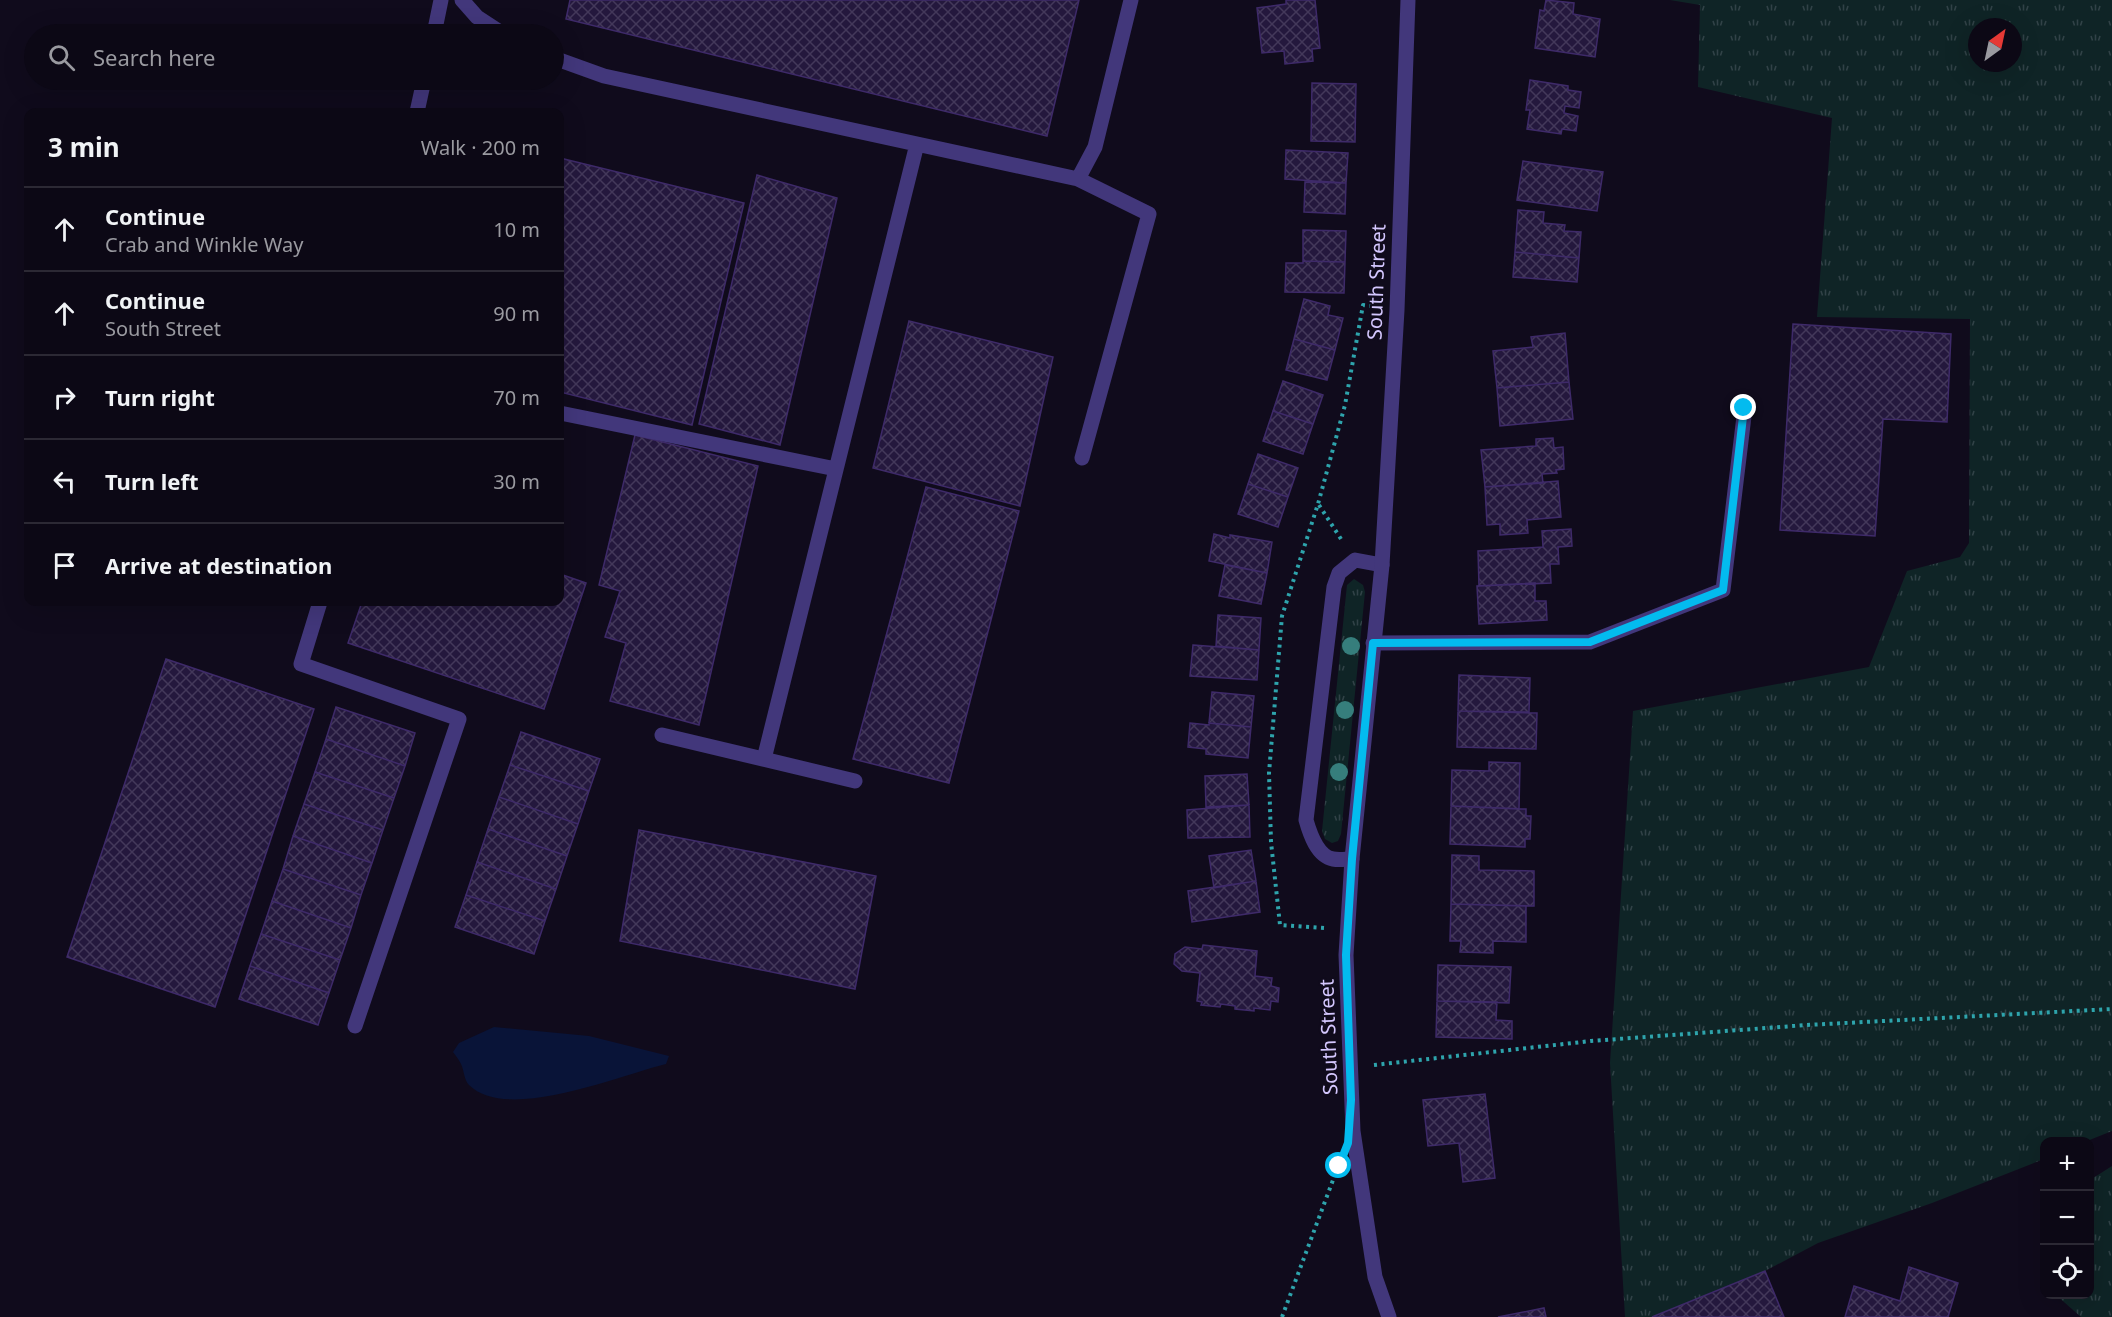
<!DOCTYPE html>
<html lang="en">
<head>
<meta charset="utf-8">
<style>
  body { margin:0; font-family:"Noto Sans",sans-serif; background:#15111e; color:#f1f3f6 }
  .controls { position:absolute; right:18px; bottom:18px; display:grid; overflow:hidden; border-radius:12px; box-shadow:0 6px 24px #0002 }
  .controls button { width:54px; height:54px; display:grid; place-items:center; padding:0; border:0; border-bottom:2px solid #2c2934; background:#0c0815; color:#f1f3f6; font:30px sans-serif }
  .compass { position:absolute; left:1968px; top:18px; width:54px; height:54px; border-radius:50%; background:#0c0815; box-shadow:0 6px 24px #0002; rotate:33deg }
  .stop { position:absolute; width:18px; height:18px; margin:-14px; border:4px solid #03bbef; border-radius:50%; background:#fff }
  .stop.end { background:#03bbef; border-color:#fff; box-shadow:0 2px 6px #0008 }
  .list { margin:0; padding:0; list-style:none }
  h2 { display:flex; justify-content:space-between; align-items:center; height:78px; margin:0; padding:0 24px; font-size:26px }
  h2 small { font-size:20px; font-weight:400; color:#9a9aa0 }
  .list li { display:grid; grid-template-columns:39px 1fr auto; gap:18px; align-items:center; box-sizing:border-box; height:84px; padding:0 24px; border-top:2px solid #2c2934 }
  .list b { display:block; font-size:22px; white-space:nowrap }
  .list p { margin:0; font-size:20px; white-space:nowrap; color:#9a9aa0 }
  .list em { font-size:20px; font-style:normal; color:#9a9aa0 }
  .icon { flex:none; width:33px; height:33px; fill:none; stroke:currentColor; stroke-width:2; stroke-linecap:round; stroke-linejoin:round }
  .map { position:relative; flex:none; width:2112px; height:1317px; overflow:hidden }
  .search { position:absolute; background:#0c0815; box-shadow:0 6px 24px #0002; left:24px; top:24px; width:540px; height:66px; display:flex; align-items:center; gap:15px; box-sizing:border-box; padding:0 21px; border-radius:33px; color:#9a9aa0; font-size:22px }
  .panel { position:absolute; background:#0c0815; box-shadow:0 6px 24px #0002; left:24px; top:108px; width:540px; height:498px; border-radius:12px }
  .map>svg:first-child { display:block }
  .grass { fill:url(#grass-tufts); fill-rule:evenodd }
  .water { fill:#091438 }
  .building { fill:url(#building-cross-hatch); stroke:#3e2a69; stroke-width:1.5 }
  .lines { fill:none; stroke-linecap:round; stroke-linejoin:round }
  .path { stroke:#2ea4ac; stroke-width:4; stroke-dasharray:3 4.5; stroke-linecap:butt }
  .service { stroke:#42377b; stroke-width:15 }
  .minor { stroke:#42377b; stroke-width:15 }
  .tertiary { stroke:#42377b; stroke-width:15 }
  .tree { fill:#367e7c }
  .route { stroke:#03bbef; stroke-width:8 }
  .labels { text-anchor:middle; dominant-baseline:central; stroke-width:4.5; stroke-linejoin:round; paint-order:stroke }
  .street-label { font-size:20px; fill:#d4c7fe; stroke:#100b1c }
</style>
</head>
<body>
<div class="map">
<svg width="2112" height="1317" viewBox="0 0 2112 1317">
  <defs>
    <pattern id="grass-tufts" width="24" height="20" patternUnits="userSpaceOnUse" patternTransform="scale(1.5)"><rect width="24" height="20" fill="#0f2426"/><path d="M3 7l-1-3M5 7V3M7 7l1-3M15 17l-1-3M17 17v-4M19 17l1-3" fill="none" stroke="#314247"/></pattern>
    <pattern id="building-cross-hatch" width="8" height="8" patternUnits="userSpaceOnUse" patternTransform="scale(1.5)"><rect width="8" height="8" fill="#24183d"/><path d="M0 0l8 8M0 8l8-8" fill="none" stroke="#43385a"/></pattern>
  </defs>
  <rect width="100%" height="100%" fill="#100b1c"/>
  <path class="grass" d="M1670 0H2112V1131L2087 1141 2044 1142V1159L1932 1203 1818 1243 1765 1271 1652 1317H1625L1610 1063 1633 711 1869 667 1907 571 1960 557 1969 543 1970 319 1817 317 1832 118 1698 87 1700 5ZM1977 27H2013V63H1977Z
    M1354 579 1363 585 1365 592 1341 834 1338 841 1332 843 1325 839 1322 831 1347 585Z
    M2112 1166V1317H2081L2056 1295 2090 1294V1180Z"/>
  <path class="water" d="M494 1027 589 1036 669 1056 666 1064C620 1075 507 1123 469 1085 464 1080 464 1070 461 1064 459 1060 456 1056 453 1052L459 1043Z"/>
  <path class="building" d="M570 0H1079L1047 136 566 19Z
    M1286 0H1315L1320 48 1312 49 1313 61 1285 64 1284 51 1262 53 1257 8 1286 4Z
    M1546 0 1574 3 1573 14 1600 19 1595 57 1535 48 1540 10 1544 11Z
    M1530 80 1568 86V90L1581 92 1579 108 1565 106 1564 113 1578 116 1576 131 1562 129 1561 134 1527 129 1530 110H1526Z
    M1312 83 1356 84 1355 142 1311 141Z
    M1286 150 1348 153 1346 183 1285 179Z
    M560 158 744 203 692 425 560 392Z
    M1523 161 1603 172 1597 211 1517 200Z
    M757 175 837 198 780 445 699 424Z
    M1305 182 1346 183 1345 214 1304 212Z
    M1518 210 1544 212 1543 223 1565 225 1564 231 1581 232 1579 258 1515 252Z
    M1303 230 1346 231 1345 262 1303 261Z
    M1515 252 1579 258 1577 282 1513 277Z
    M1303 261 1345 262 1344 293 1285 292 1286 263H1303Z
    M1304 299 1330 306 1328 315 1343 318 1335 350 1294 339Z
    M909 321 1053 357 1020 506 873 468Z
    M1793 324 1951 334 1947 422 1883 419 1875 536 1780 530Z
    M1565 333 1569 382 1497 388 1493 351 1533 347 1531 337Z
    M1294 339 1335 350 1327 380 1286 370Z
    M1283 381 1323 395 1313 424 1273 411Z
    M1569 382 1573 419 1500 426 1497 388Z
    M1273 411 1313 424 1303 454 1263 441Z
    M635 435 758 466 699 725 610 701 626 643 605 637 620 591 599 585Z
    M1553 438 1554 448 1563 447 1564 469 1556 470 1557 473 1542 474 1543 483 1485 487 1481 450 1536 446V439Z
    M1258 454 1298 468 1288 497 1248 484Z
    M1558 481 1561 517 1527 520 1528 533 1500 535V524L1487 525 1485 487Z
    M1248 484 1288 497 1278 527 1238 514Z
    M926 487 1019 511 949 783 853 759Z
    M1571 529 1572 546 1558 547 1559 564H1550L1551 583 1479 586 1478 551 1543 547 1542 531Z
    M1214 534 1230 538V535L1272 542 1267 573 1209 561Z
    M1225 565 1267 573 1261 604 1219 596Z
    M560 574 586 583 544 709 348 643 362 602H560Z
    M1535 583V601H1546L1547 620 1479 624 1477 586Z
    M1218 615 1261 618 1259 650 1216 646Z
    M1193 645 1259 650 1257 680 1190 676Z
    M166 659 314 709 215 1007 67 957Z
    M1459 675 1530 678 1529 712 1458 711Z
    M1212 692 1254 696 1251 727 1209 723Z
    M336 707 415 733 405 766 326 739Z
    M1458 711 1537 713 1536 749 1457 747Z
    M1190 723 1209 725V723L1251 727 1248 758 1206 754V749L1188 747Z
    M521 732 600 759 589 791 510 765Z
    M326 739 405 766 394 798 315 772Z
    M1489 762 1520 763 1519 809 1451 806 1452 770 1489 771Z
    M510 765 589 791 578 824 499 797Z
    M315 772 394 798 383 830 304 804Z
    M1247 774 1249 805 1206 807 1205 776Z
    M499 797 578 824 567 856 488 829Z
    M304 804 383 830 372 863 293 836Z
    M1249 805 1250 837 1188 838 1187 810Z
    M1451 806 1526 809V816H1531L1530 839H1525V847L1450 844Z
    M488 829 567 856 556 889 477 862Z
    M639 830 876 876 855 989 620 941Z
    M293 836 372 863 361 895 283 869Z
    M1251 850 1256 881 1214 888 1209 856Z
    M1452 855 1479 856V870L1534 871V906L1451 904Z
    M477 862 556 889 545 921 466 895Z
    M283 869 361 895 351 928 272 901Z
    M1256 881 1260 912 1192 922 1188 891Z
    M466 895 545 921 534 954 455 927Z
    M272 901 351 928 340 960 261 934Z
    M1451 904 1526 906V942L1493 941V953L1460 952 1461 941H1450Z
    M261 934 340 960 329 993 250 966Z
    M1203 945 1257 951 1255 976 1272 978 1271 986 1279 988 1278 1002 1271 1001 1270 1010 1254 1008V1011L1235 1009V1006L1221 1004 1220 1007 1201 1005 1202 1002 1197 1001 1200 973 1182 971 1174 964 1175 954 1185 947 1202 949Z
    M1438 965 1511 967 1509 1003 1437 1001Z
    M250 966 329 993 318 1025 239 999Z
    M1437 1001 1497 1002 1496 1020 1512 1021V1039L1436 1037Z
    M1485 1094 1495 1178 1463 1182 1459 1143 1428 1146 1423 1100Z
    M1909 1267 1958 1283 1948 1317H1845L1854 1286 1900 1301Z
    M1765 1271 1784 1317H1652Z
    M1544 1308 1546 1317H1498Z"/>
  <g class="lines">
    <path class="path" d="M1319 505 1341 539
      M1324 928 1280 925 1271 842 1269 773 1282 616 1318 504 1345 405 1363 305 1372 306
      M1374 1065 1591 1041 1807 1025 2112 1009
      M1282 1317 1333 1180"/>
    <path class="service" d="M462 0 477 17 503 34
      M434 34 441 0
      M554 58 604 76 1078 179 1095 147 1131 0
      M417 112 424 80
      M1078 179 1149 214 1082 458
      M560 413 836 469
      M320 602 301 664 459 719 355 1026
      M1373 643 1590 642 1723 590 1745 408
      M662 735 855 781
      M764 759 917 144"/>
    <path class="minor" d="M1352 859C1346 859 1339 860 1333 859 1317 856 1310 834 1306 820L1334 587 1339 573 1355 560 1382 565"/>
    <path class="tertiary" d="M1389 1317 1375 1277 1353 1131 1346 955 1352 859 1382 565 1397 310 1408 0"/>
  </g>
  <g class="tree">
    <circle cx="1351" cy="646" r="9"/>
    <circle cx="1345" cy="710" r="9"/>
    <circle cx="1339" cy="772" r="9"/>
  </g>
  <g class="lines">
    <path class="route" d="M1339 1166 1348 1143 1351 1100 1346 955 1352 859 1373 643 1590 642 1723 590 1744 408"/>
  </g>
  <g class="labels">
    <g class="street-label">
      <text transform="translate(1376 282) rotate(-88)">South Street</text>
      <text transform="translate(1328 1037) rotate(-92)">South Street</text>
    </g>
  </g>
</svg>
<div class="controls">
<button>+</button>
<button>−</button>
<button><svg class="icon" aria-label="locate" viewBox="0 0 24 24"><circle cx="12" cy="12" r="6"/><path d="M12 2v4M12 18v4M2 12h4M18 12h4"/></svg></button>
</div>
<svg class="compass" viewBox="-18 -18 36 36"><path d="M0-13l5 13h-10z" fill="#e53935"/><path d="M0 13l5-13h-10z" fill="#9a9aa0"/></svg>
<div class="stop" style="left:1339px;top:1166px"></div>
<div class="stop end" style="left:1744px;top:408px"></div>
<div class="search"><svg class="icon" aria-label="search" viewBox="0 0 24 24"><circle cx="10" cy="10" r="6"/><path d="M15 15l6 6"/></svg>Search here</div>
<section class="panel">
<h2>3 min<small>Walk · 200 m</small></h2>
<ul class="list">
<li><svg class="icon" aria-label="ahead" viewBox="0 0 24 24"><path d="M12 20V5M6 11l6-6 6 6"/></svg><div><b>Continue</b><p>Crab and Winkle Way</p></div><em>10 m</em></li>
<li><svg class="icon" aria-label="ahead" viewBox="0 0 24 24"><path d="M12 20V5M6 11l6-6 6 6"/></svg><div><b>Continue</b><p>South Street</p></div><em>90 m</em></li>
<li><svg class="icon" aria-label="right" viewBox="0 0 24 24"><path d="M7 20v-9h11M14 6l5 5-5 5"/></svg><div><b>Turn right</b></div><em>70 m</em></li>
<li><svg class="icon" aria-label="left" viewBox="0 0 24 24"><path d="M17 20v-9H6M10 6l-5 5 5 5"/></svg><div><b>Turn left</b></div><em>30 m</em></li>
<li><svg class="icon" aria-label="arrive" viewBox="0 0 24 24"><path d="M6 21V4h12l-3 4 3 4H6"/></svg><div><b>Arrive at destination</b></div></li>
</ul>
</section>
</div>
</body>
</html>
